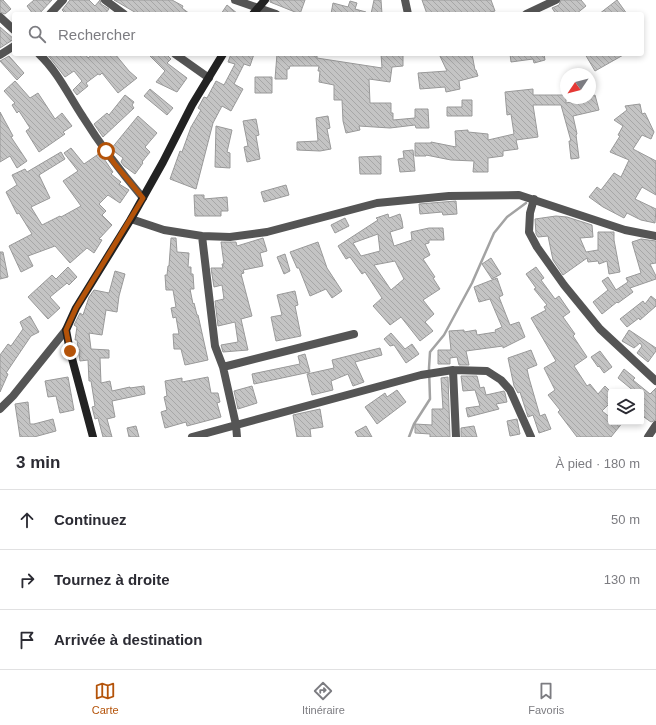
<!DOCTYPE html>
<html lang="fr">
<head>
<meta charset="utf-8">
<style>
  body { margin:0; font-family:Helvetica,sans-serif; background:#f2f2f3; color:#2b2b33 }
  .controls { position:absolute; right:12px; bottom:12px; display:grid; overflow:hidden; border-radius:4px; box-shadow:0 2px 6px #0003 }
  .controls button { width:36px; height:36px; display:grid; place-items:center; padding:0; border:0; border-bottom:1px solid #e1e1e2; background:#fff; color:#2b2b33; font:20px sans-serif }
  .compass { position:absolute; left:560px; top:68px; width:36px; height:36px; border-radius:50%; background:#fff; box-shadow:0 2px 6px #0003; rotate:235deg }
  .stop { position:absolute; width:12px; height:12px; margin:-9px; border:3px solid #b45309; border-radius:50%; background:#fff }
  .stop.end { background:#b45309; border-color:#fff; box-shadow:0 1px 4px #0008 }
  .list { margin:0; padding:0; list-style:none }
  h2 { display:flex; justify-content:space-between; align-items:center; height:52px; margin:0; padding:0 16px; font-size:17px }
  h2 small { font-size:13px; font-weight:400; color:#7c7c81 }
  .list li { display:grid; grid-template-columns:26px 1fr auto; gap:12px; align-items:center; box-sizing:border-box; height:60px; padding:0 16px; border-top:1px solid #e1e1e2 }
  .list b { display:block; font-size:15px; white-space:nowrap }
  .list em { font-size:13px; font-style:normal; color:#7c7c81 }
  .icon { flex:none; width:22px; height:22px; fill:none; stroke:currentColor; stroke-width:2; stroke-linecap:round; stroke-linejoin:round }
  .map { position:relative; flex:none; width:656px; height:437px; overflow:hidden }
  .search { position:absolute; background:#fff; box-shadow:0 2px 6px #0003; left:12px; right:12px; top:12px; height:44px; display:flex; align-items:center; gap:10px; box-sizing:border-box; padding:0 14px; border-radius:4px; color:#7c7c81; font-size:15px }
  .sheet { height:232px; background:#fff }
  nav { display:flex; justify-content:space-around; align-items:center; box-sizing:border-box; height:56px; border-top:1px solid #e1e1e2; background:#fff; font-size:11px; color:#7c7c81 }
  nav a { display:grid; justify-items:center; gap:2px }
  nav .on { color:#b45309 }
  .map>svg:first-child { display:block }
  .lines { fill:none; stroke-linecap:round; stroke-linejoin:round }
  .stream { stroke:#a3a3a3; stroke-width:2.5 }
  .building { fill:url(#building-back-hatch); stroke:#999; fill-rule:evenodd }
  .street { stroke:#555; stroke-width:8 }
  .secondary { stroke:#222; stroke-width:8 }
  .route { stroke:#b45309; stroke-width:5 }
</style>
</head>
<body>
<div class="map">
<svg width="656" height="437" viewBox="0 0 656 437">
  <defs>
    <pattern id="building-back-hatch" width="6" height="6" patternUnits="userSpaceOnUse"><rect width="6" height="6" fill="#c4c4c4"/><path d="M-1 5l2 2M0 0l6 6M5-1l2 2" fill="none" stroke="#a7a7a7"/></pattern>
  </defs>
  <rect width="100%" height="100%" fill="#fff"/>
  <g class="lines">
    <path class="stream" d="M409 437 414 424 430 399 429 368 430 352 444 335 472 283 494 233 507 217 526 203"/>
  </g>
  <path class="building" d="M0 0H3L11 9 5 14 0 12Z
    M34 0H52L39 14H33L27 6Z
    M70 0H89L95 6 100 0 101 4 109 9 105 14H66L62 10Z
    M114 0H172L183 6 182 8 190 14H138Z
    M270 0H305L300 14 270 2Z
    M374 0H381L382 14H371Z
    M422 0H491L495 11 483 14H427Z
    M561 0H581L586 6 576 14H556L552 8 559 5Z
    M617 0 627 14H599Z
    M350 1 357 3 355 9 366 12V14H331L333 3 348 7Z
    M227 5 238 14H221Z
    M0 27 14 39 0 48Z
    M47 54H85L88 58 93 54H115L129 71 137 78 118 93 102 73 100 75 98 74 86 83 88 86 77 95 73 90 82 81 74 71 65 77Z
    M151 54H166L171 59 167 63 187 78 177 92 156 82 165 71 150 56Z
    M231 54H254L250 66 244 64 234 84 243 89 231 111 222 106 213 123 196 189 170 179 180 151 182 152 191 127 201 110 198 108 204 97 207 98 216 81 224 85 235 64 228 62Z
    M277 54 317 56V58L382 68 381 54H403V66L392 67 390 82 369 79 370 103H391V113H393V120L415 118V109H428L429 128H416L415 125 390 128 359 126 360 130 346 133 343 121 342 100H334V85L319 82 320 71H318L319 66H290L289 69H287V79H275Z
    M439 54H472L475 70H476L478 76 459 81 460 89 446 92 445 87 420 89 418 73 447 71Z
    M510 54H544L545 60 534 63 533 59 511 62Z
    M585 54H625L595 71Z
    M9 56 24 73 17 80 0 61Z
    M255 77H272V93H255Z
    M15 81 30 98 38 93 55 119 62 113 72 126 63 132 65 134 39 152 26 131 30 128 19 111 17 113 12 105 15 103 4 91Z
    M150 89 173 108 167 115 144 96Z
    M533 89V95H566V103L590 98V97L595 95 599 110 573 116 577 134 576 135 579 158 571 159 569 141H571L561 105H533L538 137 516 140 518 149 503 151V156L488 158V172H473L474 161 451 160 426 155V156H415V143H431V142L456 147 455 131 468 130V132L488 134V140L514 134 511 114 507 115 505 92Z
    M125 95 134 102 132 105 134 108 103 137 94 124 107 113 109 115Z
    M462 100H472V116H447V107H462Z
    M640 104 642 114 645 113 654 132 651 139 642 135 633 149 656 161V195L642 187 635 199 656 209 655 223 641 220 627 213 624 218 603 207 589 197 597 187 601 190 614 173 621 177 629 160 610 152 620 136 618 135 623 126 614 120 627 110 625 106Z
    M0 112 13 136 11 137 27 161 17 168 10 156 0 162Z
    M138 116 157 133 145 147 150 152 142 162 143 163 135 174 124 166 121 162 123 158 111 149Z
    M328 116 330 128 327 129 331 149 320 151 297 150V142L318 141 316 118Z
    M256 119 259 135 256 136 260 159 247 162 244 147 248 146 243 121Z
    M216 126 232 130 227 152 230 153V168L215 167Z
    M71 148 84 164 100 153 113 172 111 174 121 182 119 184 129 190 120 203 108 195 99 204 106 211 102 215 112 225 99 239 102 240 94 253 87 248 70 263 55 246 28 256 33 266 21 272 9 246 32 234 19 213 17 214 6 192 17 185 12 175 25 169 27 172 61 152 65 159 39 175 50 198 31 207 42 225 60 216 61 217 81 206 63 181 78 171 64 153Z
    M413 150 415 171 400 172 398 159 404 158 403 151Z
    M381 156V174H360L359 157Z
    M286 185 289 195 264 202 261 192Z
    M194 195H204V199L227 197 228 211H221V216H195Z
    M456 201 457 214 443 215 442 212 420 214 419 204Z
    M388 214 389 218 400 214 402 221 403 228 390 232 394 246 412 240 411 232 429 228H443L444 240H429V243L425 244 430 255 423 259 435 277 433 278 440 289 423 300 434 314 425 322 433 331 420 341 401 317 390 325 373 306 382 298 365 272 362 274 350 257 346 259 338 246 378 220 376 218ZM378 234 380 251 361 256 353 243ZM395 261 404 279 391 290 374 265Z
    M556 216 567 217 592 225 593 237 580 238 586 252 598 250V232H614V240L620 272 609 274 607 261 599 264 598 261 588 262 587 258 563 275 553 260 548 236 538 237 536 234 535 219Z
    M345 218 349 226 335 233 331 225Z
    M171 238H176L177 252 189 253 188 267H191V274H193L194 289H190L193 304 194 303 197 315H198L208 360 185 365 181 349H174L173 334H179L176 317 173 318 171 308 176 307 173 290H166L165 275H167L168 266H169Z
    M263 238 267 251 260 253 263 266 243 270 244 273 241 274 252 316 241 319 248 350 223 352 221 345 238 342 235 322 218 326 215 301 224 299 222 285 214 287 211 268H223L222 264H224L221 242H236L237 246Z
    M641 239 656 241V263L650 264 656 276V279L630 288 633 292 618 303 617 302 602 314 593 302 608 290 602 281 608 277 616 290 628 282 626 278 641 273 632 242Z
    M318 242 327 268 342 291 332 298 326 289 310 296 299 268H297L290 252Z
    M0 252H3L8 277 0 279Z
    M285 254 290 271 284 274 277 257Z
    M491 258 501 274 492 279 482 264Z
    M68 267 77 277 69 285 67 283 50 297 60 308 48 319 28 297 52 275 56 279Z
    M536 267 544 278 541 280 555 299 559 296 570 312 563 317 575 334 573 336 587 357 574 366 587 386 590 384 598 394 605 386 611 392V402L602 411 611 418V422H623L611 437H577L558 412 560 410 548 395 555 390 544 368 556 361 531 318 546 310 544 307 547 305 534 289 536 288 526 274Z
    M115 271 125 274 119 296 117 312 106 310 102 335 89 333 91 349 109 350V358H100L101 383 110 381 112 391 130 387V388L144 386 145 394 112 401 115 417 107 419 112 437H103L98 418 95 419 92 407 95 406 91 381H89L88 360 80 361 77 340H75L77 327 74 325 80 313 83 315 89 297 94 290 109 293Z
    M497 278 503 295 499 297 510 325 519 322 525 337 503 348V346L466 351 469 365H459L457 357 450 358V364H438V350H451L449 331 464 330V332L476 330 477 335 496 332 495 330 502 327 490 299 479 302 474 287Z
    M295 291 298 305 295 306 301 336 276 341 271 317 282 315 277 295Z
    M651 296 656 300V306L640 320 639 318 627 327 620 319 643 301 645 304Z
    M30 316 39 332 31 336 6 373 8 374 0 392V355L8 344 11 346 23 329 20 322Z
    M629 330 656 348V351L648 362 637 353 642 346 640 343 634 348 622 341Z
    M391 333 405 349 412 344 419 354 406 363 394 345 390 346 384 339Z
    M380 348 382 355 355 362 364 382 353 386 348 374 331 381 333 390 312 395 307 374 334 368 332 360Z
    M531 350 537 365 527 369 529 378 540 416 545 414 551 429 539 433 533 415 528 417 520 392 518 393 514 386 508 358Z
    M600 351 612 367 604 373 599 366 598 367 591 357Z
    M305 354 310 372 254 384 252 374 300 364 298 356Z
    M624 369 635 378 633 380 650 394 656 388V420L651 422 641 415V403L644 399 641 397V392H635L618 378Z
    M461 376H477L480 388 484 387 486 395 504 391 505 393 507 402 496 404 499 409 468 417 466 408 480 406 475 390 463 391Z
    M68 377 74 410 60 413 56 396 48 397 45 381Z
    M208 377 211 393H218L220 402 217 403 221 417 187 426 186 422 165 428 161 412 167 410 164 397 167 396 165 381 182 378V382Z
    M448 377 450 437H430V434L415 433V424L432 425V409H443L441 378Z
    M252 386 257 403 238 409 234 391Z
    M397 390 406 402 377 424 365 407 385 393 387 397Z
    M28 402 30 424H34L53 419 56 431 34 437H20L15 404Z
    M320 409 323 427 310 429 311 437H297L293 415Z
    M517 419 520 434 510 436 507 421Z
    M136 426 139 437H129L127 428Z
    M366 426 372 437H358L355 432Z
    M474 426 477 437H461V428Z"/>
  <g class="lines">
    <path class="street" d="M105 0 124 14
      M235 0 276 14
      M405 0 408 14
      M50 14 63 0
      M526 14 556 0
      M0 17 14 30
      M39 54C58 72 69 96 83 117 101 146 121 172 143 198
      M175 54 209 78
      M0 55 14 46
      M534 199 530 213 529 232 537 247 564 285 600 329 656 381
      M131 219 164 230 202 236 230 237 267 232 377 203 449 196 519 195 625 230 656 236
      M202 236 215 346 223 367 236 425 237 437
      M223 367 354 334
      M453 370 456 437
      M0 409 13 396 66 330
      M192 437 421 375 453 370 487 371 501 380 510 390 531 437
      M648 437 656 425"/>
    <path class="secondary" d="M253 14 265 0
      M93 437 70 351 66 330 76 308 131 219 163 162 192 105 223 54"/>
  </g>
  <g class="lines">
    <path class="route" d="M70 351 66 330 76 308 143 198 114 163 106 151"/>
  </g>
</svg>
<div class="controls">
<button><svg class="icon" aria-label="layers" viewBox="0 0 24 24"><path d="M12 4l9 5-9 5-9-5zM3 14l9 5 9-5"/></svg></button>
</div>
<svg class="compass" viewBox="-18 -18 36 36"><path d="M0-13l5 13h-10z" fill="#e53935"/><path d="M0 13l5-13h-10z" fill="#7c7c81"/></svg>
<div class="stop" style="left:106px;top:151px"></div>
<div class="stop end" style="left:70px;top:351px"></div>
<div class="search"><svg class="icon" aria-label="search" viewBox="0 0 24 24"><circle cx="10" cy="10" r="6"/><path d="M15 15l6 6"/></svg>Rechercher</div>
</div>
<section class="sheet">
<h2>3 min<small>À pied · 180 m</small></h2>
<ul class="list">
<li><svg class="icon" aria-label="ahead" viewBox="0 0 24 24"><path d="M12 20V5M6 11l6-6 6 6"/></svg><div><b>Continuez</b></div><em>50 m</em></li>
<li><svg class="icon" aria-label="right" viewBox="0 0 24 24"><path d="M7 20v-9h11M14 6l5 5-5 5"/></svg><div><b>Tournez à droite</b></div><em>130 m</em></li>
<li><svg class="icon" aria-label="arrive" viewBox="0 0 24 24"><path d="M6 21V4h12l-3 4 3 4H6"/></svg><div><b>Arrivée à destination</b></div></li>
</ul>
</section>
<nav>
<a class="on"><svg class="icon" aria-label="map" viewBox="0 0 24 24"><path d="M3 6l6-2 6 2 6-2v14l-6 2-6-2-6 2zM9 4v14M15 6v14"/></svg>Carte</a>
<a><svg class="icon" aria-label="directions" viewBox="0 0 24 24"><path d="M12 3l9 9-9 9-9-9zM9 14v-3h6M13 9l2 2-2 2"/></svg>Itinéraire</a>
<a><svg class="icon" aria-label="saved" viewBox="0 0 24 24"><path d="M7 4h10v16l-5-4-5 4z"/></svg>Favoris</a>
</nav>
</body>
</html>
